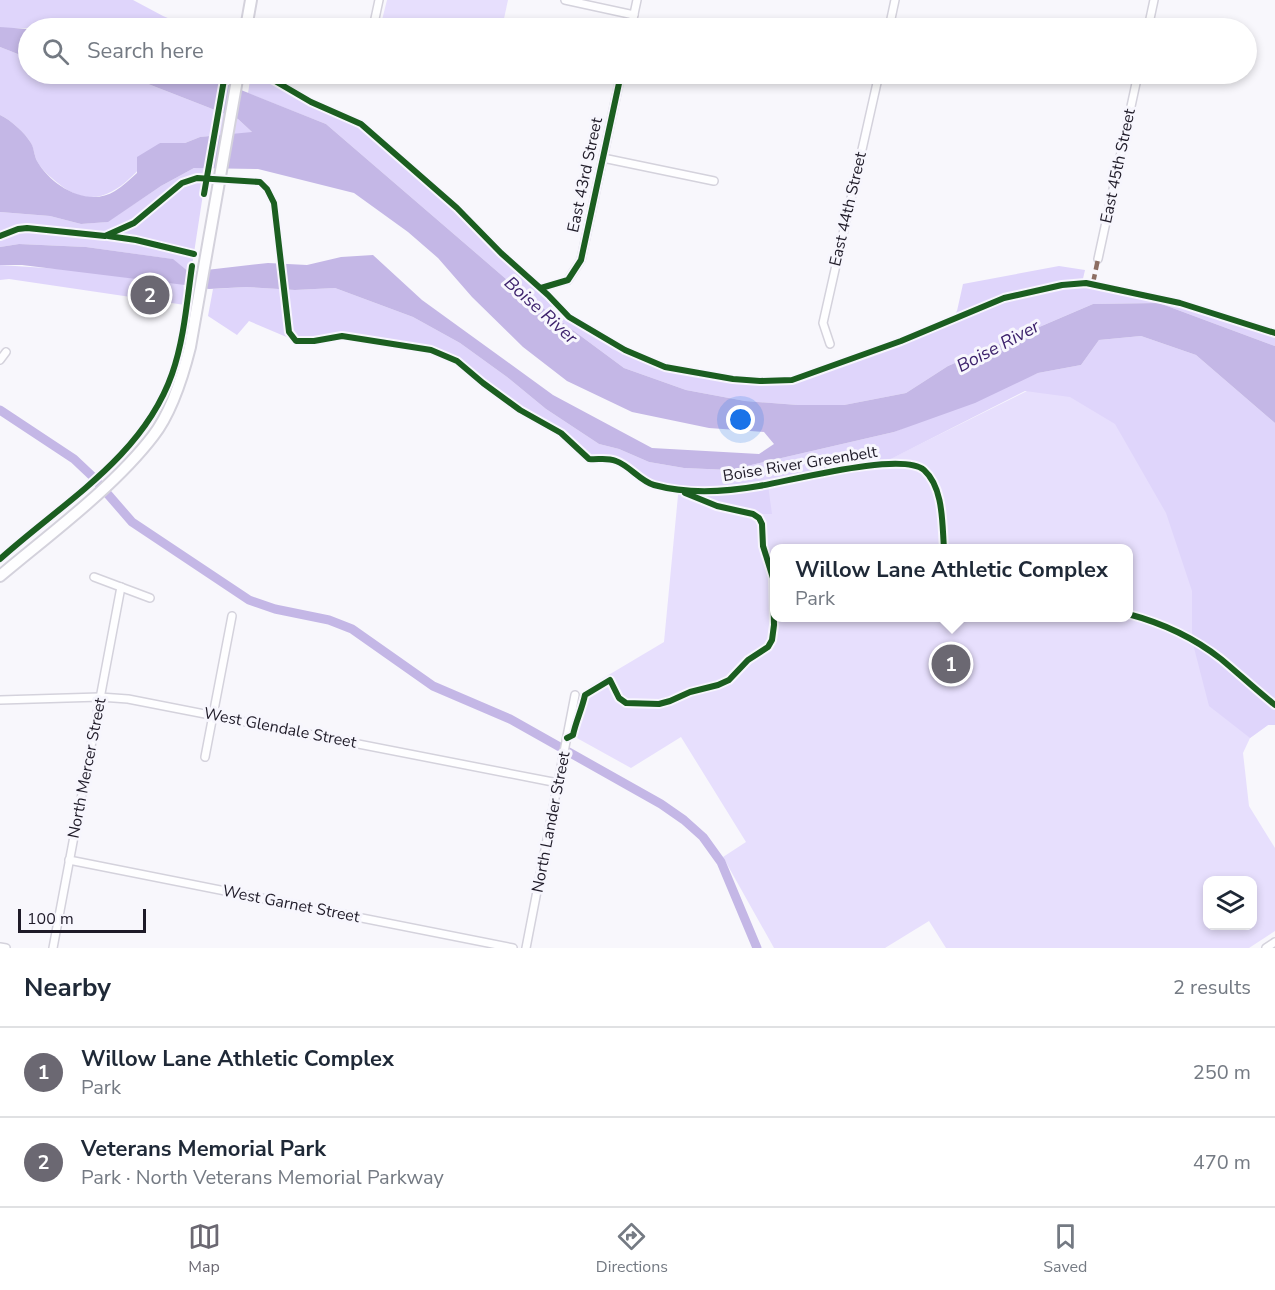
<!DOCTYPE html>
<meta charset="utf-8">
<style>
body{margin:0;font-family:"Nunito Sans",sans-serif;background:#f2f2f3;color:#1f2937}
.controls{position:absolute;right:18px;bottom:18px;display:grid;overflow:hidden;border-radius:12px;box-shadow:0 3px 9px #0003}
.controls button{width:54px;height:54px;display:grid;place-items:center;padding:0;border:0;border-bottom:2px solid #e0e1e3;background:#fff;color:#1f2937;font:30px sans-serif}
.scale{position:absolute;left:18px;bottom:15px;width:128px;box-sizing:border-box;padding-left:6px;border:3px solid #1f1b28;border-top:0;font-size:16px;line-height:21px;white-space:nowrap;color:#1f1b28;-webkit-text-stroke:4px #f7f6fd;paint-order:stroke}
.you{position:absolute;left:741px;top:420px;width:21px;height:21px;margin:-15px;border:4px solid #fff;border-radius:50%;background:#1a73e8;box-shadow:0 0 0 9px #1a73e833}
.badge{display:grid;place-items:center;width:39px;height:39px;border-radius:50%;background:#6b6872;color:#fff;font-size:20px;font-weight:700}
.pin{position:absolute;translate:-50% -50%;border:3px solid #fff;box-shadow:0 2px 6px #0006}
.popup{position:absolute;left:770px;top:544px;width:363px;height:78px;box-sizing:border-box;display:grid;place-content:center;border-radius:12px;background:#fff;filter:drop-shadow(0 2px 4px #0005);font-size:20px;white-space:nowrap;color:#747a83}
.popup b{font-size:22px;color:#1f2937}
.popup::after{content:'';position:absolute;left:50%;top:100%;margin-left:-12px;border:12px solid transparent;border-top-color:#fff}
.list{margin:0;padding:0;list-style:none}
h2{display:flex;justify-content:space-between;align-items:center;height:78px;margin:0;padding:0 24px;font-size:26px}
h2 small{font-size:20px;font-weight:400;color:#747a83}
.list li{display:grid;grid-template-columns:39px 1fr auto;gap:18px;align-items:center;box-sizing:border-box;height:90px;padding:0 24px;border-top:2px solid #e0e1e3}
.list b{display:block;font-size:22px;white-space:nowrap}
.list p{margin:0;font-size:20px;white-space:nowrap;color:#747a83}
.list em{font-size:20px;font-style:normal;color:#747a83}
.icon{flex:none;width:33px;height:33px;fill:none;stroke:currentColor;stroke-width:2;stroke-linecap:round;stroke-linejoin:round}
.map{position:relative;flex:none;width:1275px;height:948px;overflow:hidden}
.search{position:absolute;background:#fff;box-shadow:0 3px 9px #0003;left:18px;right:18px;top:18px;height:66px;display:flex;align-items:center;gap:15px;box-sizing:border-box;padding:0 21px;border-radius:33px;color:#747a83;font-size:22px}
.sheet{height:258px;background:#fff}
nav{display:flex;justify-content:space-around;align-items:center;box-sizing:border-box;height:84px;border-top:2px solid #e0e1e3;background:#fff;font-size:16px;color:#747a83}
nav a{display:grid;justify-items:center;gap:3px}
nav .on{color:#6b6872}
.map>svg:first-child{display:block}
</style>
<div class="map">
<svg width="1275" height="948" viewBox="0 0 1275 948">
<rect width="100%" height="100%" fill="#f8f7fc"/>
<g fill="#e7dffd" fill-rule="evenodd">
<polygon points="387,0 508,0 502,28 380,28"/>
<path d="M 1149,350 L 1275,725 L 1268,725 L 1250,738 L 1243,753 L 1249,806 L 1275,848 L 1275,931 L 1249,948 L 946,948 L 929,921 L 885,948 L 774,948 L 723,857 L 746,842 L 681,737 L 631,768 L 575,737 L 590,686 L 664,642 L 679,485 L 882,463 L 1049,380 ZM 774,548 L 1128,548 L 1128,618 L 774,618 ZM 1208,880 L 1252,880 L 1252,926 L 1208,926 Z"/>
</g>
<g fill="#dfd5fb">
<polygon points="0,0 133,0 163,16 192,28 3,28 0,27"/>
<path d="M 0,47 L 28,58 L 28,74 L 68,74 L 81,79 L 138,80 L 238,119 L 253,133 L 200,137 L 185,143 L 160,143 C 137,173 105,217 63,187 C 54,180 42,171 37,161 C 34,155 34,149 31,143 C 25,133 11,120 0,115 Z"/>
<polygon points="251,74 263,74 311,102 361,124 457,208 501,253 548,295 562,310 576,322 625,350 665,367 683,372 760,381 781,381 805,377 949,322 957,311 963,284 1059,266 1085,270 1082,283 1093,283 1180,303 1267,329 1275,333 1275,346 1159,303 1093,304 948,366 906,393 844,405 798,405 745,401 686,390 624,368 520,291 326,124 248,93"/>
<polygon points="194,168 207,168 192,266 187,264 189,272 172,259 86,247 19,244 0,247 0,212 50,216 81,224 107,222 161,186"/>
<polygon points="0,265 183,277 185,305 9,279 0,280"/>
<polygon points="246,287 295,290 335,288 413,317 460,343 507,377 546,409 599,444 619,449 649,462 684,468 730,470 894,432 1038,373 1081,365 1099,340 1141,336 1196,355 1275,423 1275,725 1268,725 1250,738 1209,706 1192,640 1192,591 1166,513 1115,424 1070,397 1025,391 879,465 831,472 768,485 772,514 753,514 717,506 677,488 652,484 618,461 602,458 589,459 561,433 520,410 483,383 457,361 431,350 342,336 314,341 296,341 249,321 237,335 208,316 213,289"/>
</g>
<g fill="#c4b7e6">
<polygon points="0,27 28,29 28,58 0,47"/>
<path d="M 68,74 L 201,74 L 326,124 L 520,291 L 624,368 L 686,390 L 745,401 L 798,405 L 844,405 L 906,393 L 948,366 L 1093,304 L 1159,303 L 1275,346 L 1275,423 L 1196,355 L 1141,336 L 1099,340 L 1081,365 L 1038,373 L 975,403 L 894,432 L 730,470 L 684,468 L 649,462 L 619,449 L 599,444 L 546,409 L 507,377 L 460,343 L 413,317 L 335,288 L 295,290 L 246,287 L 209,289 L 185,285 L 22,265 L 0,265 L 0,247 L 19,244 L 86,247 L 173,259 L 189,272 L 268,263 L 307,265 L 341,257 L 373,255 L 422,300 L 553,395 L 652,448 L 759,454 L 774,444 L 764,432 L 709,428 L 632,412 L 567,381 L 523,347 L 472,297 L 438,258 L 408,232 L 354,193 L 258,169 L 194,168 L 161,186 L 108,222 L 81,224 L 50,216 L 0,212 L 0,115 C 11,120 25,133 31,143 C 34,148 34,155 37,161 C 51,186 88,208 115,191 C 123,186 130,179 137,173 L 137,157 L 160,143 L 185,143 L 200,137 L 252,132 L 238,119 L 138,80 L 81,79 Z"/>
</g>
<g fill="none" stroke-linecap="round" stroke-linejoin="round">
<polyline stroke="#c4b7e6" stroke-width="9" points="0,410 74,459 92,476 132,522 249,600 275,609 329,620 352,629 433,686 510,719 661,804 684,820 703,837 721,862 757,948"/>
<defs>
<g id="minor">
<polyline points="565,0 634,15"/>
<polyline points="373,28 379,0"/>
<polyline points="631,28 637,0"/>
<polyline points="889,28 895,0"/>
<polyline points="1148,28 1154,0"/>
<polyline points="603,158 714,181"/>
<polyline points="1098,259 1138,74"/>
<polyline points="568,280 581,260 621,74"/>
<polyline points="830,344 823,323 879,74"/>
<polyline points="0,360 6,352"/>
<polyline points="94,577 150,598"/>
<polyline points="0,700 100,697 128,699 558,783"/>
<polyline points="205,757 232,616"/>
<polyline points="69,860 513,948"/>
<polyline points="0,947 6,948"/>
<polyline points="53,948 121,587"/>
<polyline points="526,948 575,695"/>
<polyline points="1266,948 1275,942"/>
</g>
<g id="primary">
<polyline points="246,28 251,0"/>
<path d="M 0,576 C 50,534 114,487 153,436 C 171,413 183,375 190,347 L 238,74"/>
</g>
</defs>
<use href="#minor" stroke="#d4d2dc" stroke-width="10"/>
<use href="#primary" stroke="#d4d2dc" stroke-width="14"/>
<use href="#minor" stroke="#fefeff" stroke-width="7"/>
<use href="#primary" stroke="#fefeff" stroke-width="10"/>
<polyline stroke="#8d6e63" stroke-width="4.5" stroke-dasharray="9 4.5" stroke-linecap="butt" points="1093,283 1098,259"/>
<defs>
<g id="cycleway">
<polyline points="263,74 311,102 361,124 457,208 501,253 548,295 569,317 625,350 665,367 733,379 760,381 792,380 901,341 1004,298 1062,285 1086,283 1180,303 1275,333"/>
<polyline points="204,194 225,74"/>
<path d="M 0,236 L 18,229 L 27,228 L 105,236 L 134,223 L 182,183 L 197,178 L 260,182 L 267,189 L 274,203 L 289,332 L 296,341 L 314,341 L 342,336 L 431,350 L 457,361 L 483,383 L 520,410 L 561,433 L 589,459 C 598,460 606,457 616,461 C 630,466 640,481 654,485 C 687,494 725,492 759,486 C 790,481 902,451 924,470 C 944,488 942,525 944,548"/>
<polyline points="108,236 136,240 194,254"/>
<polyline points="541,288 568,280 581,260 621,74"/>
<path d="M 0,559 C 62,503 143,457 172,374 C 184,340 187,301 192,266"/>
<path d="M 1128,614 C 1162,623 1193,637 1221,659 C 1239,674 1256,690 1275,705"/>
<path d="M 567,738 L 573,735 C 576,721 582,709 585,695 L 610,680 L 619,698 L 626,703 L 659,704 L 670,701 L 690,692 L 718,685 L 729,680 L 748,660 L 768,647 L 772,640 L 774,625 L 773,578 L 763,546 L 762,524 L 759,518 L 753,514 L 717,506 L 685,493"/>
</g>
</defs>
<use href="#cycleway" stroke="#f7f6fd" stroke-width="10"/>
<use href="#cycleway" stroke="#1b5e20" stroke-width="6"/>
</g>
<g text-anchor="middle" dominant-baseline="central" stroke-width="6" stroke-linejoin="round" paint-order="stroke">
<g font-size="16" fill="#1f1b28" stroke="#f7f6fd">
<text transform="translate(1118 166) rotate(-78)">East 45th Street</text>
<text transform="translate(585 175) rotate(-78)">East 43rd Street</text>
<text transform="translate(848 209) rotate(-77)">East 44th Street</text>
<text transform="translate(800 464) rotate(-9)">Boise River Greenbelt</text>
<text transform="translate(280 728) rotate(11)">West Glendale Street</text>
<text transform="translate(87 768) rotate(-79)">North Mercer Street</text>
<text transform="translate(551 822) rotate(-79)">North Lander Street</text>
<text transform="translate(291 904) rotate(11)">West Garnet Street</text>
</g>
<g font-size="18" font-style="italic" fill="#3d226c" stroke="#f7f6fd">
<text transform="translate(541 310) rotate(42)">Boise River</text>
<text transform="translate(998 346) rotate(-28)">Boise River</text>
</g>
</g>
</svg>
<div class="controls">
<button><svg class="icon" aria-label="layers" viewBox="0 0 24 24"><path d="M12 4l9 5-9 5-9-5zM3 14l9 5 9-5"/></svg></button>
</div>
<div class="scale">100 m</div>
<div class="you"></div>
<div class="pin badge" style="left:951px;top:664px">1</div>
<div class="popup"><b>Willow Lane Athletic Complex</b>Park</div>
<div class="pin badge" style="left:150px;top:295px">2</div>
<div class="search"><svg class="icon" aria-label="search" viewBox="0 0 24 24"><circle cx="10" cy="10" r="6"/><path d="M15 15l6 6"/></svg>Search here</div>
</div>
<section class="sheet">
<h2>Nearby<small>2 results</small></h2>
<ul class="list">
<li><span class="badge">1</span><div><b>Willow Lane Athletic Complex</b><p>Park</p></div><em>250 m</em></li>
<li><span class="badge">2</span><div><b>Veterans Memorial Park</b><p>Park · North Veterans Memorial Parkway</p></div><em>470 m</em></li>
</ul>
</section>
<nav>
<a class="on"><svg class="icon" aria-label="map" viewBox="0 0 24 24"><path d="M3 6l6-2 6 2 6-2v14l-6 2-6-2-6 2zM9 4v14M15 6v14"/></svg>Map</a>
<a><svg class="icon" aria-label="directions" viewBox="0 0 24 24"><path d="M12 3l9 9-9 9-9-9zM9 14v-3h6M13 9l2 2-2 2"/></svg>Directions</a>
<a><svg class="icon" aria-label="saved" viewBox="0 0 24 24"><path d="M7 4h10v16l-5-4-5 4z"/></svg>Saved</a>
</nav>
